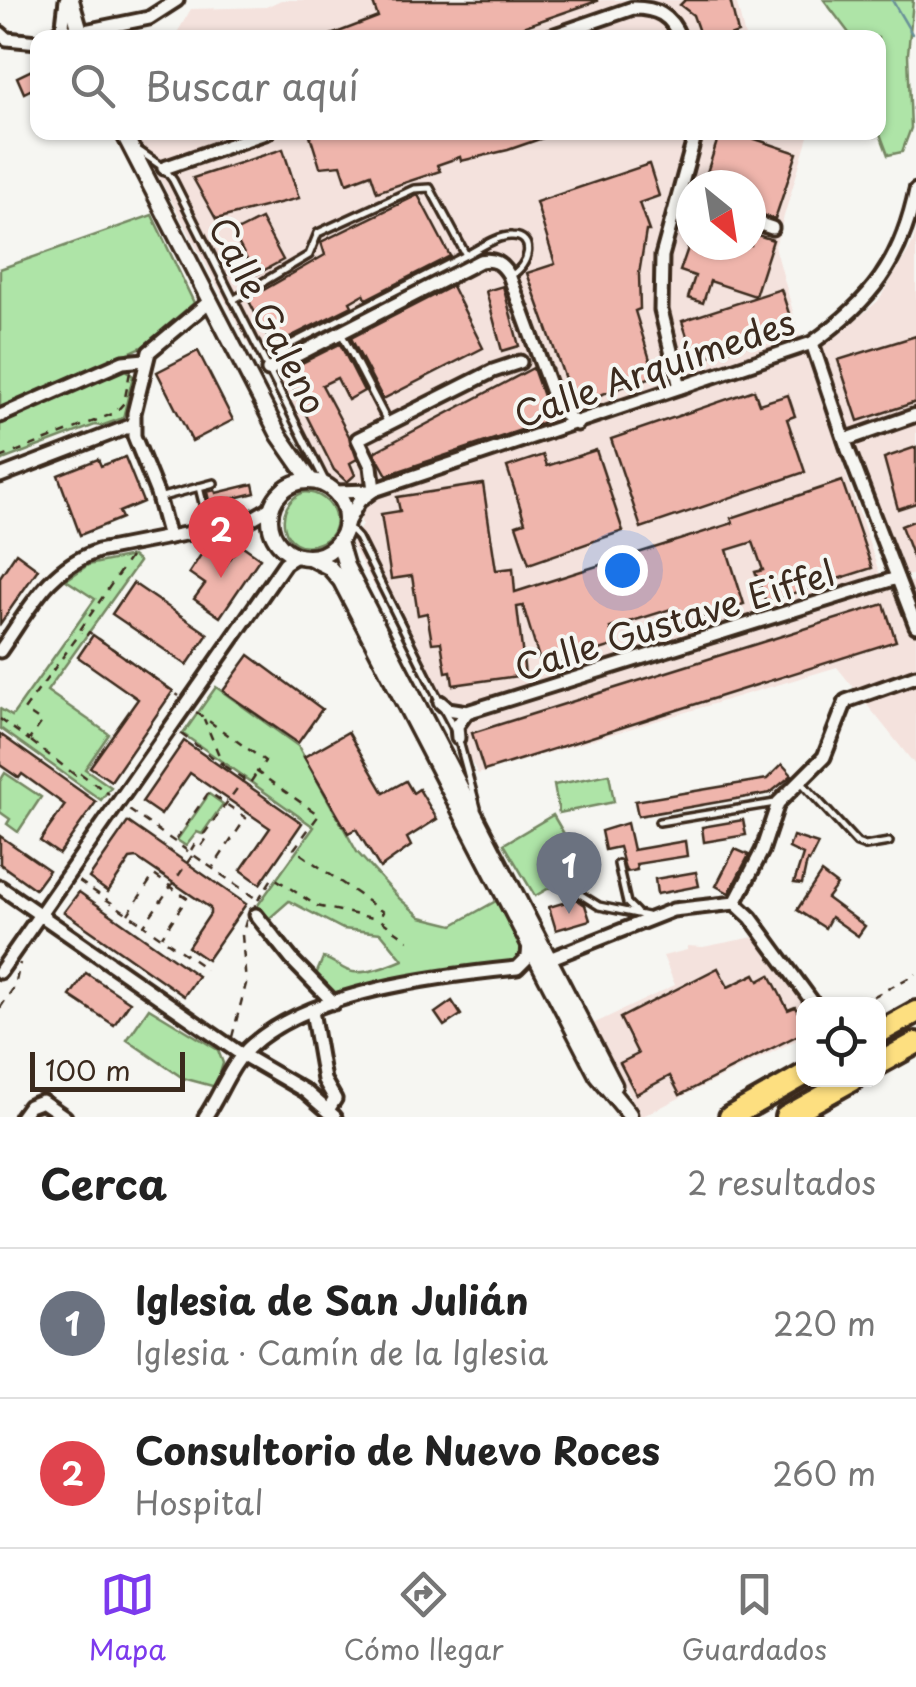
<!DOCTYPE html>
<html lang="es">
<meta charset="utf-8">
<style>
body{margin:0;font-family:"Playpen Sans",sans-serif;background:#f6f6f6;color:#222}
.controls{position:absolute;right:30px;bottom:30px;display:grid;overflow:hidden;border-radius:20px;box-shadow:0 2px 8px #0004}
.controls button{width:90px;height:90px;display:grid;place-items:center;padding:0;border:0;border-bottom:2px solid #e0e0e0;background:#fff;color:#222;font:50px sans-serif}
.compass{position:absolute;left:676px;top:170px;width:90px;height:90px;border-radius:50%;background:#fff;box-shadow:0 2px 8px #0004;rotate:150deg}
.scale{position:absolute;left:30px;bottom:25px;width:155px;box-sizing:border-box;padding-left:10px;border:5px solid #3b2a1e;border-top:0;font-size:28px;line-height:35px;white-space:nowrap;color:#3b2a1e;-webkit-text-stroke:8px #f6f6f2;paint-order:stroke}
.you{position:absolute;left:622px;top:570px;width:35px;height:35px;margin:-25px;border:8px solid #fff;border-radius:50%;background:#1a73e8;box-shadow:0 0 0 15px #1a73e833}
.badge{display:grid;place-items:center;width:65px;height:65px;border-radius:50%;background:#7c3aed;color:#fff;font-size:32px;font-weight:700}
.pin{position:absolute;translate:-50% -82px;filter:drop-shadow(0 2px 5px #0008)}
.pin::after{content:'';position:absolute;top:52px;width:35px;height:30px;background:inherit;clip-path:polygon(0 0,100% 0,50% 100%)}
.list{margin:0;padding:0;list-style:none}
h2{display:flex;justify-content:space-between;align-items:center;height:130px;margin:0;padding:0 40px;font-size:42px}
h2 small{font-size:32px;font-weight:400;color:#767676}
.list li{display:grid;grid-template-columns:65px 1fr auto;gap:30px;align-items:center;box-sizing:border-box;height:150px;padding:0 40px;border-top:2px solid #e0e0e0}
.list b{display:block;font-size:38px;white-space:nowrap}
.list p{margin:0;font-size:32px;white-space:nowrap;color:#767676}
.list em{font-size:32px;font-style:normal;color:#767676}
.icon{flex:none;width:55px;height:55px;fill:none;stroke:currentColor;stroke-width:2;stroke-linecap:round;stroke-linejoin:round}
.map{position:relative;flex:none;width:916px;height:1117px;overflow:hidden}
.search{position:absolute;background:#fff;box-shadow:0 2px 8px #0004;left:30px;right:30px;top:30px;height:110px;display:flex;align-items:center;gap:25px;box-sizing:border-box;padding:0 35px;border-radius:20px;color:#767676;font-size:38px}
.sheet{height:430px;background:#fff}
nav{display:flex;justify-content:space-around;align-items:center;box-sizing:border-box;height:140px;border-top:2px solid #e0e0e0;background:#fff;font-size:28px;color:#767676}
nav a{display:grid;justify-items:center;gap:5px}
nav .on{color:#7c3aed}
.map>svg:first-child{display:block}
</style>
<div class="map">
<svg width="916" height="1117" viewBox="0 0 916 1117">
<rect width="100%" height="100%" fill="#f6f6f2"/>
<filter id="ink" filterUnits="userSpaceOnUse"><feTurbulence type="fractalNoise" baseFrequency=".01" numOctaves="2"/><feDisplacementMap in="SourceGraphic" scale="20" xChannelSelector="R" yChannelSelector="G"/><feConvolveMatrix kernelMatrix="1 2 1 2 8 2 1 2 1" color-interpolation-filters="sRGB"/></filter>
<g filter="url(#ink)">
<g fill="#f4e2dd" fill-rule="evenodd">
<polygon points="281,0 736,0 745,37 174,38 191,9 266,7"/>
<path d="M 135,133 L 809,133 L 775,246 L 799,334 L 884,587 L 916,581 L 916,766 L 837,667 L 478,774 L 351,544 L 362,525 L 354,498 L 347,487 L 316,470 ZM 691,185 L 751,185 L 751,245 L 691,245 Z"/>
<polygon points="916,231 916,574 897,578 820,346 846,328 878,301 913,243"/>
<polygon points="759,936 773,960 808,1004 804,1004 803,1037 641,1117 593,1024 675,985 663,956 687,950 687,946 703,947"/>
</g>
<g fill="#aee4a7" stroke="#748762" stroke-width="2.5">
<polygon points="824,0 913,0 908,54 911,128 902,152 888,155 879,131 878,38 852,37"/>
<polygon points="152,215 194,303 142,347 0,411 0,269"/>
<polygon points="123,368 133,376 123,418 101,426 95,425 0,461 0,422"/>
<path d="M 304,492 C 335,492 350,533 317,544 C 282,556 270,505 304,492 Z"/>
<polygon points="132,556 139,562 47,691 109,734 85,769 111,787 101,800 0,728 0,709 12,716 95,599 66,580 88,565"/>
<path d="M 216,687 L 298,746 L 357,852 L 400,899 L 421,917 L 453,925 L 505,896 L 529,943 L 522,964 L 334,1003 L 313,982 L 323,958 C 334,960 343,971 353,972 C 369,974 389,966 403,960 L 381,933 L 343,929 L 289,901 L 263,924 L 256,915 L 258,905 L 314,827 L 183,734 Z"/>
<polygon points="5,773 41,797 18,832 7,824 10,819 0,812 0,781"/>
<polygon points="609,774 614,802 559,813 554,785"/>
<polygon points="209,794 223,804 202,834 197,832 186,846 177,840"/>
<polygon points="553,815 584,868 535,896 504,844"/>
<polygon points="149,1008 218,1050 223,1063 216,1087 183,1078 127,1040"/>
</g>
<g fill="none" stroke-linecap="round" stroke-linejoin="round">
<polyline stroke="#6a9198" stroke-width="2.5" points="892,0 912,34"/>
</g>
<g fill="#efb5ac" stroke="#3b2a1e" stroke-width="2.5">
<polygon points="372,0 597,0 597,1 491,38 323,38 378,17"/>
<polygon points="685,0 730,0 738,33 724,38 701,38 693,15 680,5"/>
<polygon points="38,67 38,86 24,93 17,77"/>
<polygon points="309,132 554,132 554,134 508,150 461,161 460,157 437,165 440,171 377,192 371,174 347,183 341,165 320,167"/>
<polygon points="720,132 734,132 797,153 775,219 751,212 751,185 703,185"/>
<polygon points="283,149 299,198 216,219 193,178"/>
<polygon points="649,164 659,196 639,203 649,231 646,231 639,274 640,309 635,311 655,376 574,404 527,273 555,264 536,202"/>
<polygon points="418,195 450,256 366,299 364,294 350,302 352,306 284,340 274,350 248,299 325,255 321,242"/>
<polygon points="261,219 283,260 255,275 233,233"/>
<polygon points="751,233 773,240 755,296 710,281 703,303 688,298 695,276 680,271 689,245 751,245"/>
<polygon points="452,286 483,348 383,399 351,338"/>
<polygon points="503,286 519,346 502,351 486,291"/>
<polygon points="781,289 794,329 700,359 693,355 682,321"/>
<polygon points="916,336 916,402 858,421 838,360"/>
<polygon points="340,344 364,391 348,400 337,378 322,385 349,436 357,459 350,463 355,475 347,482 334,470 291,385 301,380 294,367"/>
<polygon points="198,351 233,420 192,441 157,372"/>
<polygon points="533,368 549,413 542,423 387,475 374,452"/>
<polygon points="754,390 759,404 788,395 795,416 787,419 805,472 641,528 611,439"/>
<polygon points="916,447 916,503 898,509 884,458"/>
<polygon points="596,450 623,531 529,564 516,525 525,522 507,467 543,455 547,466"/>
<polygon points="125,457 143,502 119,512 122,518 80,535 58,475 98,459 101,466"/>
<polygon points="842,481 872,568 766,602 755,572 763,570 753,542 727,550 744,604 679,624 674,608 610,628 616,645 542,668 523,606 517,607 525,675 453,685 451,671 446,672 441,642 432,643 427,613 418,615 412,576 391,579 381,514 400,511 397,497 483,484 496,570 513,568 515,592 733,523 731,518"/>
<polygon points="253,484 255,493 219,502 220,507 211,509 207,492 215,490 216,493"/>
<polygon points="916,520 916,563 915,563 901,526"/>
<polygon points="240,544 260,558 220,617 194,599 205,584 189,573 204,550 226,565"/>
<polygon points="16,553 38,569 0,624 0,577"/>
<polygon points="133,583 208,634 187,665 112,614"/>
<polygon points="884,604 896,641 484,771 472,733"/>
<polygon points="93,635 173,691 111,781 90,767 138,699 78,657"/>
<polygon points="249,655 322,709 298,743 223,691"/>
<polygon points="348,732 384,793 406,781 413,793 419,789 437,819 407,838 411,846 380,868 356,829 348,833 304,757"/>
<polygon points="0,734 96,802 59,854 40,841 65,805 22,774 19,778 0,765"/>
<polygon points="184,741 302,823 260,884 241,870 270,828 190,773 161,815 142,802"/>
<polygon points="782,764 792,775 770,793 638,816 635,801 767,779"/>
<polygon points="743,820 746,835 704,842 702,827"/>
<polygon points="128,822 246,904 207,960 188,947 210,914 210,908 137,858 130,859 108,892 89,878"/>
<polygon points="627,823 633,850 685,841 687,856 636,864 637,870 626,872 619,847 605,850 601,831"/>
<polygon points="0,836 49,870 35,889 0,864"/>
<polygon points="793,836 818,844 809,862 807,861 802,884 794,883 803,855 789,848"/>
<polygon points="735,849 749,855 729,893 716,886"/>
<polygon points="696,872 699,886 657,894 655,879"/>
<polygon points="821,873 837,885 827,898 865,926 858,936 831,917 825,928 797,910"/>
<polygon points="79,892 198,976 184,996 64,912"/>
<polygon points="576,899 585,905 590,920 556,930 549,907"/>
<polygon points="718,968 728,987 755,974 759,981 770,975 788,1010 795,1007 804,1024 804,1032 680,1095 670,1076 636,1094 620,1063 638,1054 620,1018"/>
<polygon points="86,973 130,1002 114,1025 70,996"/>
<polygon points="452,1001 461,1015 444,1026 435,1013"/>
</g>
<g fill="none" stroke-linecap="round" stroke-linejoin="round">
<defs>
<g id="service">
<polyline points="138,150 164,168 173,180 327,485"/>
<path d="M 466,255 C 479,249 497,235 512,236 C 536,236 530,266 510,276"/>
<polyline points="233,300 309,255 318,233 414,189 430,188 466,255 287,346 274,364"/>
<polyline points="341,333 387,421"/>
<polyline points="199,487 209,528"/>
<polyline points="162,497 214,483"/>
<polyline points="346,525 358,538 439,700"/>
<polyline points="444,710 455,731"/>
<polyline points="459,741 477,808"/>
<polyline points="802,783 857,843 865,846 889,842"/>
<polyline points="659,822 775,803"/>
<polyline points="618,864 627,903 636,912"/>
<polyline points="562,883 599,906 647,916"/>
</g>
<g id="minor">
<polyline points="0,33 7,39 38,42"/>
<polyline points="57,34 63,25 66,0"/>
<polyline points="51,38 64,31 80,32 149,18 177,0"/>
<path d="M 546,38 L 633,8 C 657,8 671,15 680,38"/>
<polyline points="164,168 268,132"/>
<polyline points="751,221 772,228"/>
<polyline points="812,343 848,450 916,626"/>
<path d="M 268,370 L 480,261 C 494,258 502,263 509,275 L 558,409 L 577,424"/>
<polyline points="680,387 661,310 662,256 696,132"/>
<polyline points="0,416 123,362 145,360"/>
<polyline points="845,440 916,415"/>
<polyline points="0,476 133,425"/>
<polyline points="374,490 371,466 358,439 493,371 520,362"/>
<polyline points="336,492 370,491"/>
<path d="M 347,523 L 359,501 L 374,490 L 812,343 C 871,301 901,262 916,190"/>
<polyline points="169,537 157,493 134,436 134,413 149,352 210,301"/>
<path d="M 0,651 C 29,610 48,568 98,551 L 246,522 L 272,507"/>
<polyline points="440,702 448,709 467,712 897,578"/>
<polyline points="458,738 457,726 467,712"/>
<polyline points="0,887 238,1052 305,1091 335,1117"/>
<polyline points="735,903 751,918 814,1004"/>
<polyline points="256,915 293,961 334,1003"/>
<polyline points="549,959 673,910 735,903 762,851 778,803 824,757 846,701 916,676"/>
<polyline points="0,972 285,563 296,556"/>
<polyline points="312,1011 324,1080 335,1099 328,1110"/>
<polyline points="21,1117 29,1106 42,1101 65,1117"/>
<path d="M 205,1117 C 221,1094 230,1064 252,1045 C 312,991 438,976 517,968 L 528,957 L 529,943"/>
</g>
<g id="tertiary">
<polyline points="71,0 82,38"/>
<polyline points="123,132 279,435 311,481"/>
<circle cx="308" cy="519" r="38"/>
<polyline points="339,542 346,566 614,1085"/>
<polyline points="309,557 329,567 341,581 597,1075 629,1114"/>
</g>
<g id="motorway">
<polyline points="878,1033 916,1012"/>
<polyline points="878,1064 916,1043"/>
<polyline points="730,1117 804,1075"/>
<polyline points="786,1117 852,1080"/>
</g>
</defs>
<use href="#service" stroke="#3b2a1e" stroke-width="12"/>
<use href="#minor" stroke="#3b2a1e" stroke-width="19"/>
<use href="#tertiary" stroke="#3b2a1e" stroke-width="21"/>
<use href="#motorway" stroke="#3b2a1e" stroke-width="28"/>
<g stroke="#3b2a1e" stroke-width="2.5" stroke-dasharray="8 8" stroke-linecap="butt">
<polyline points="0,458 115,413 124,403 130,372"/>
<polyline points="130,557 80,630 87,635 89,632 179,696"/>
<polyline points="196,712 265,761 257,772 319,815 294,849 383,912 379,919 408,940"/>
<polyline points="0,719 29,740 42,722 24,710 81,632"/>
<polyline points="181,734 223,765 204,719"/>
<polyline points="31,741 75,775 77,771 109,794"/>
<polyline points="224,766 250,783 256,774"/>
<polyline points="129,810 255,898 255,907"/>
<polyline points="176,839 209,792 246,818 213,867"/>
<polyline points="191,850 194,845 199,849 208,837 204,834 244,779"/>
<polyline points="192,856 144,925 206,969"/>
<polyline points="79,881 143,924"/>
<polyline points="258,900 273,877 317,906 377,919"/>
<polyline points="128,914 154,875 187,898 162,936"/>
<polyline points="859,1004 916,974"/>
<polyline points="0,1008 15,986 20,963"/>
<polyline points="232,1037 246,984 242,935 247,918"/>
</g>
<use href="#service" stroke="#f6f6f2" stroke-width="5"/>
<use href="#minor" stroke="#f6f6f2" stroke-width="11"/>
<use href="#tertiary" stroke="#f6f6f2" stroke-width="14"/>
<use href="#motorway" stroke="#fddf80" stroke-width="20"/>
</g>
</g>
<g text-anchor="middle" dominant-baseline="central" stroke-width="8" stroke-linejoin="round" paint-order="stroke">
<g font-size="35" fill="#3b2a1e" stroke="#f6f6f2">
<text transform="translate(269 315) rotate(63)">Calle Galeno</text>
<text transform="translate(654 367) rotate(-19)">Calle Arquímedes</text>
<text transform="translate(674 619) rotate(-17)">Calle Gustave Eiffel</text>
</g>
</g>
</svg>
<div class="controls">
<button><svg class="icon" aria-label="locate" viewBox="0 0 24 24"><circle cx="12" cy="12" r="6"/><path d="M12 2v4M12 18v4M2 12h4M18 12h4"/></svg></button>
</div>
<svg class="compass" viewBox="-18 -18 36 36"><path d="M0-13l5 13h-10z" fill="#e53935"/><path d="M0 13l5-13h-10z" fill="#767676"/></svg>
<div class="scale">100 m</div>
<div class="you"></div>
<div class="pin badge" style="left:569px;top:914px;background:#6b7280">1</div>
<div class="pin badge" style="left:221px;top:578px;background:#e0444e">2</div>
<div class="search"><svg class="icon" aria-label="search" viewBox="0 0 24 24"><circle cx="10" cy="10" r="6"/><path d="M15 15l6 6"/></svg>Buscar aquí</div>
</div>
<section class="sheet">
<h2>Cerca<small>2 resultados</small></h2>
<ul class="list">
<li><span class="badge" style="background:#6b7280">1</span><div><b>Iglesia de San Julián</b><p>Iglesia · Camín de la Iglesia</p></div><em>220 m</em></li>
<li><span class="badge" style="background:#e0444e">2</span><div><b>Consultorio de Nuevo Roces</b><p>Hospital</p></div><em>260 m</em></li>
</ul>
</section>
<nav>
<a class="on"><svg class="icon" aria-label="map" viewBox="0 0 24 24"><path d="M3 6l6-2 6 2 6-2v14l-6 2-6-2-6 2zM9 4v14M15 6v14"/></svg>Mapa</a>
<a><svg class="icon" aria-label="directions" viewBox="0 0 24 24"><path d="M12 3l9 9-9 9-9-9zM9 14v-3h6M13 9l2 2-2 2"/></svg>Cómo llegar</a>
<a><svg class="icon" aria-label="saved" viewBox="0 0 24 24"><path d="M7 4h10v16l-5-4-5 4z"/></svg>Guardados</a>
</nav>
